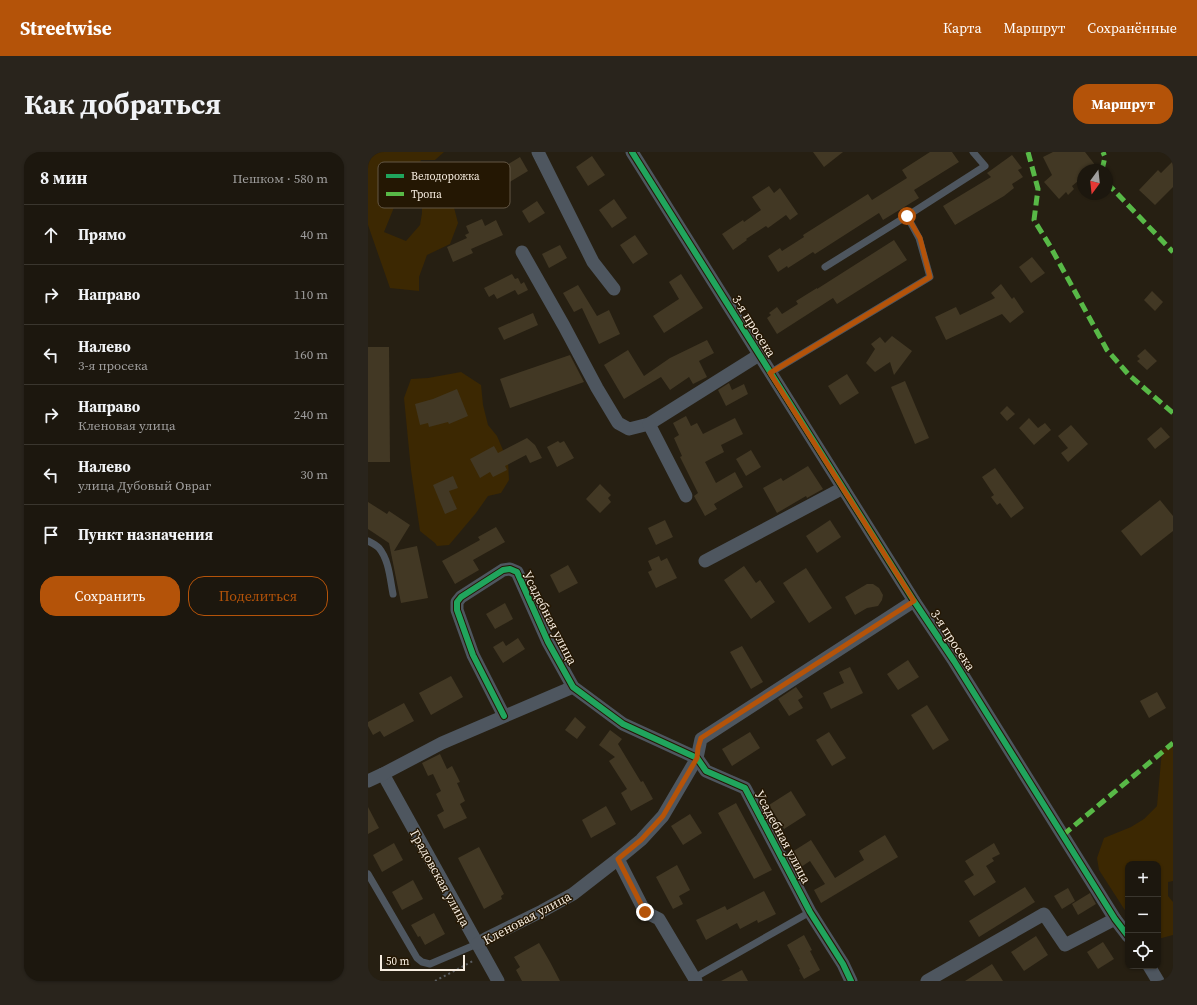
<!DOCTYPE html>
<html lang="ru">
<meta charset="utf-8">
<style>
body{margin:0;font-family:"Source Serif 4",serif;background:#29241c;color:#f1f3f6}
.controls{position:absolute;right:12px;bottom:12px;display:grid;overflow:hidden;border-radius:8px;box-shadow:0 1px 3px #0004}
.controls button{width:36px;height:36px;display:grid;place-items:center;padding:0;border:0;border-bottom:1px solid #3a362e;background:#1c170e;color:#f1f3f6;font:20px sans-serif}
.compass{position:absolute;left:709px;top:12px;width:36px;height:36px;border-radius:50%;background:#1c170e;box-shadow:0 1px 3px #0004;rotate:195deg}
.scale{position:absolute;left:12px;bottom:10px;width:85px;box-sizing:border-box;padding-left:4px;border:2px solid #f7ede0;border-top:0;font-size:11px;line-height:14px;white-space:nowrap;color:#f7ede0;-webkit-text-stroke:3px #241703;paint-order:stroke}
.stop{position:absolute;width:12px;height:12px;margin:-9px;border:3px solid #b45309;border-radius:50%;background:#fff}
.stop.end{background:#b45309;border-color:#fff;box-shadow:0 1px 4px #0008}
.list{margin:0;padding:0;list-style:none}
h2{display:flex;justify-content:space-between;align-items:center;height:52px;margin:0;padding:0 16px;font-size:17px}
h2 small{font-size:13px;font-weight:400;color:#a09f9e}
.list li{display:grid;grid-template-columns:26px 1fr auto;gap:12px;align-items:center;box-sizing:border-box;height:60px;padding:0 16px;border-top:1px solid #3a362e}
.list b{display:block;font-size:15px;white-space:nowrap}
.list p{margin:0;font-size:13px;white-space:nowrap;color:#a09f9e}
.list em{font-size:13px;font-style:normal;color:#a09f9e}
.actions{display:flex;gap:8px;padding:12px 16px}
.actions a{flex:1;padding:9px 0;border:1px solid #b45309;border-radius:16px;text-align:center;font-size:14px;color:#b45309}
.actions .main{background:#b45309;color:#fff}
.icon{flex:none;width:22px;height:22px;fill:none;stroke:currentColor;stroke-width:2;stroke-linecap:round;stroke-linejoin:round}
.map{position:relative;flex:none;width:805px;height:829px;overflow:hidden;border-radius:16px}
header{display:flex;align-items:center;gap:24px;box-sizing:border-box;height:56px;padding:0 20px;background:#b45309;color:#fff}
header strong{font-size:19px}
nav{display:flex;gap:22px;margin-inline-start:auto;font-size:14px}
.intro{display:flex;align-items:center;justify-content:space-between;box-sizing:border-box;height:96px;padding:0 24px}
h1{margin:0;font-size:28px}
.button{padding:10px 18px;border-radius:16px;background:#b45309;color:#fff;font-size:14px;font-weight:700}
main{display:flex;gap:24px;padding:0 24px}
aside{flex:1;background:#1c170e;border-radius:16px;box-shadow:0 1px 3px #0004}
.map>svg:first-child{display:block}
</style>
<header>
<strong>Streetwise</strong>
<nav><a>Карта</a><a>Маршрут</a><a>Сохранённые</a></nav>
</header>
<div class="intro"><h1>Как добраться</h1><a class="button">Маршрут</a></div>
<main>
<aside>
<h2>8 мин<small>Пешком · 580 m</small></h2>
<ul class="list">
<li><svg class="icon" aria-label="ahead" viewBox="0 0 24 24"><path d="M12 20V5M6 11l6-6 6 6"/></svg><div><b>Прямо</b></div><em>40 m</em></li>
<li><svg class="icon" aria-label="right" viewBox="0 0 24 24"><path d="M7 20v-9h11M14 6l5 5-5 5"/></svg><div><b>Направо</b></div><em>110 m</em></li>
<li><svg class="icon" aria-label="left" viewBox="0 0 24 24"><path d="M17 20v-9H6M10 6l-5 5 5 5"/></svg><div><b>Налево</b><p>3-я просека</p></div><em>160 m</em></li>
<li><svg class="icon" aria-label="right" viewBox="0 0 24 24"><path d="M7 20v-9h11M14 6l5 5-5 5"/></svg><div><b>Направо</b><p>Кленовая улица</p></div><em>240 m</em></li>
<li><svg class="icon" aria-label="left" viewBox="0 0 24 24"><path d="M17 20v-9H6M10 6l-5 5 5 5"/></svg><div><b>Налево</b><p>улица Дубовый Овраг</p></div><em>30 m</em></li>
<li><svg class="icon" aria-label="arrive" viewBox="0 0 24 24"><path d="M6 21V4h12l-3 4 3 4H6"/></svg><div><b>Пункт назначения</b></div></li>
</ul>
<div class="actions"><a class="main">Сохранить</a><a>Поделиться</a></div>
</aside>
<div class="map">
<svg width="805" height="829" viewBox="0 0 805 829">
<rect width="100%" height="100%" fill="#261f12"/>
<g fill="#3c2802">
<polygon points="0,0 76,0 67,8 53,8 43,31 27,53 16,80 38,89 52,73 54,61 54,40 68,29 83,44 90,71 82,92 59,103 51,125 51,139 22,136 0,73"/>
<polygon points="93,220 113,233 115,253 120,273 129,284 140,310 141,328 133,341 120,344 108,361 81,393 69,394 67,391 52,379 43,318 36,246 43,227 60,226"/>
<polygon points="805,592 805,729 800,730 800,744 805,750 805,783 790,787 790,712 760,712 760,763 731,718 729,706 736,686 763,675 776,667 789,654 794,598"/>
</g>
<g fill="#423824">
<polygon points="445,0 475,0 456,15"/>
<polygon points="562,0 584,0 591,10 546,38 551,46 515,68 511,61 447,102 445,100 420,116 419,114 410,120 400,104 412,96 414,99 436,85 435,83 500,42 504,48 539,26 534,18"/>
<polygon points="685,0 717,0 728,14 723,18 715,18 715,25 704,34 706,37 700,43 698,40 691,47 676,30 684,23 675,5"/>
<polygon points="644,3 654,16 650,18 655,25 644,32 646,36 636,44 587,73 575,54 623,25 619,21"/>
<polygon points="224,4 237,23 220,34 208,15"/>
<polygon points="152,5 160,19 140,31 132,17"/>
<polygon points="805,9 805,35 787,53 771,38 790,18 793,21"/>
<polygon points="401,34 406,41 412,36 430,62 422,68 418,63 400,76 398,74 378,87 379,88 365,98 354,82 375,68 376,70 393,58 384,45"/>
<polygon points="246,47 259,66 244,76 231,58"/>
<polygon points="169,49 177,61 161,71 154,59"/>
<polygon points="114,67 117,74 128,68 135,83 103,97 105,101 85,110 79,95 99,86 97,83 101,81 98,74"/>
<polygon points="267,83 280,102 265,112 252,93"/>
<polygon points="526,88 539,108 469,152 465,146 409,182 399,166 403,163 401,161 409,155 414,162 430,152 428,149 449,136 449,137"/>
<polygon points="192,93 199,106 181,116 174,102"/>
<polygon points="664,105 677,121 663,131 651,115"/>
<polygon points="144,122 147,127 150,126 153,132 156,130 160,138 150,143 147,138 129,147 126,142 121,145 116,136"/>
<polygon points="313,122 335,156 296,181 285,164 311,147 301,130"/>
<polygon points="633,132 644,147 646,145 656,160 642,171 634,162 578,188 567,165 588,155 592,163 627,146 623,141"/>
<polygon points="210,133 229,164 241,158 252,182 231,192 214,156 206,160 195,141"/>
<polygon points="784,139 795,150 787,159 776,148"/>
<polygon points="165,161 170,173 136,188 130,176"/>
<polygon points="524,184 544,199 526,223 522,210 507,220 498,211 507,197 503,192 512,185 517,191"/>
<polygon points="339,188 346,201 331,209 339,225 325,232 321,225 302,238 293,225 256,247 236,213 260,198 276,224 302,206"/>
<polygon points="0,195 21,195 22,310 0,310"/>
<polygon points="777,197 789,209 779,218 769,209 772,207 769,204"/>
<polygon points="202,203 216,230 142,256 132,227"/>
<polygon points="479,222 491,241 472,253 460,234"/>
<polygon points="537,229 561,286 547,292 523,235"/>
<polygon points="361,231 364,238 376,232 380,242 358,254 350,238"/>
<polygon points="89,237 100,264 81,272 80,270 61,275 60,271 52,273 47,252 65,247"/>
<polygon points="639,254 647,262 639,269 632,261"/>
<polygon points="318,264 323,274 329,271 335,282 367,266 375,282 353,293 356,300 337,310 348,331 367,320 375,335 346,352 349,357 337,364 326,344 330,341 312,305 314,304 306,286 311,283 305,271"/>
<polygon points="661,266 670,276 677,271 683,278 666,293 651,276"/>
<polygon points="703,273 720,292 700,310 693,301 700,296 690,284"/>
<polygon points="793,275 802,285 787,297 779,287"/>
<polygon points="159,286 167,293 174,306 162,311 158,303 137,314 139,318 125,325 122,320 112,326 102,307 126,294 130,301"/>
<polygon points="190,289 192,291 196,289 206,306 189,315 179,295"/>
<polygon points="383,298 393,315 378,324 368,307"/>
<polygon points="440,314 455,337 439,346 438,344 409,361 395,336 413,326 415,329"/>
<polygon points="627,316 656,356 643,366 632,351 629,353 623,345 626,343 614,325"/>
<polygon points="85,324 90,336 81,339 89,357 77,362 65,333"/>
<polygon points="232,332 243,343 240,346 243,350 232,361 218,347"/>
<polygon points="792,348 805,364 805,379 773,404 753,379"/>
<polygon points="0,350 19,362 21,359 42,373 26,399 49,394 60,446 33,451 21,391 0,377"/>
<polygon points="297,368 305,385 288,393 280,376"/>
<polygon points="462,368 473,385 449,401 438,384"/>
<polygon points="128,375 137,390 105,408 111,418 87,432 74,409 112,388 110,385"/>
<polygon points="291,404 293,409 299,406 309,426 288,436 280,420 284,418 280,409"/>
<polygon points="200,413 210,431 191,441 182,423"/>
<polygon points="376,414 388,431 392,428 407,450 383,467 356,428"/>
<polygon points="438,416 464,456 441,471 415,431"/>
<polygon points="499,432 505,432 511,436 515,443 514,448 510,454 499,456 487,463 477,445"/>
<polygon points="137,451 145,467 127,477 118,462"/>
<polygon points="150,486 157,497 135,511 125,495 135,489 138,494"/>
<polygon points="374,494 395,530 383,537 362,500"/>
<polygon points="540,508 551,525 530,538 519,522"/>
<polygon points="482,515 495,541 463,557 455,541 476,531 471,520"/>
<polygon points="83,524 95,545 63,563 51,541"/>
<polygon points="428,535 435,545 430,548 435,556 421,564 410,547"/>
<polygon points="789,540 798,556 781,566 772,549"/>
<polygon points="36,551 46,569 16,585 12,579 5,583 0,574 0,570"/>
<polygon points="559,553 581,588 565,598 543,563"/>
<polygon points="207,565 218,575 209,587 197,578"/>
<polygon points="242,578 254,587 250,592 273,630 275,629 285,647 263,659 253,641 259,637 241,609 247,605 231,593"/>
<polygon points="382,580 392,596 364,614 354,597"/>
<polygon points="461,580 478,606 464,614 448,588"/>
<polygon points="72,602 79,617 84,614 92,630 89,631 97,649 92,652 99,666 76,677 69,663 76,659 68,642 73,639 65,622 60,624 54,611"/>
<polygon points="423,639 438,663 416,677 401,653"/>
<polygon points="368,651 404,718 386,727 350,661"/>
<polygon points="238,654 248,672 223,686 214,668"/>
<polygon points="0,655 11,676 0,682"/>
<polygon points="322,662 334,681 315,693 303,674"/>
<polygon points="517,683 530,705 453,751 446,738 457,732 442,709 433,715 424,700 443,688 467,726 496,708 491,699"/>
<polygon points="26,691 35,708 14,720 5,703"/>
<polygon points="626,691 632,702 624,706 626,709 618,714 628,730 606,744 596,729 606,723 597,709"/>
<polygon points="111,695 136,742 133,744 134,747 116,757 90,706"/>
<polygon points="309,713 322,738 311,744 315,752 305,757 288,725"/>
<polygon points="45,728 55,747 34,758 24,740"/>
<polygon points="657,735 667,750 611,785 601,769"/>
<polygon points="700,736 707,749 694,757 686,744"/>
<polygon points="396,739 408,762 390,771 389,768 372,777 369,771 338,788 328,768 357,754 359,758"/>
<polygon points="722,741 728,752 710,763 704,752"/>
<polygon points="66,761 77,782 57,793 52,784 50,785 43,773"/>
<polygon points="436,783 444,798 442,799 452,818 436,827 431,818 432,817 419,793"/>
<polygon points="668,784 680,803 656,819 643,800"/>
<polygon points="735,790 746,807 730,817 719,800"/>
<polygon points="171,791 182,810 192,829 154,829 148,818 152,815 146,805"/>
<polygon points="624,812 635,829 597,829"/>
<polygon points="374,818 380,829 353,829"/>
</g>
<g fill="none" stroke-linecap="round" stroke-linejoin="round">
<polyline stroke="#5a5d60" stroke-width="2" stroke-dasharray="2 3" stroke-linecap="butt" points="67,829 105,809"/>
<g stroke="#4e565f" stroke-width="7">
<polyline points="539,64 617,14 605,0"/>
<polyline points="402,221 562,125 551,86 539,64 457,115"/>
<path d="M 0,389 C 4,391 8,393 11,396 C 21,408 22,427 25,442"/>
<polyline points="0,722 49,806 54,810 62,812 109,792"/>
<polyline points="326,826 442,760"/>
</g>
<g stroke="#4e565f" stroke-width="13">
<polyline points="170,0 225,110 246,137"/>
<polyline points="264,0 546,449 586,509 747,767 760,784"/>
<polyline points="154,100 196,174 229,236 250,271 261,277 281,272 391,203"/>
<polyline points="281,272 318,344"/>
<polyline points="337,409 475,336"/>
<polyline points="136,564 105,503 89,458 89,450 93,445 135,418 142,417 149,420 180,490 205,535 255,572 329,606 338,619 377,636 442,760 475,812 483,829"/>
<polyline points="15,622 130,829"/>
<polyline points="0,629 15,622 74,591 205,535"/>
<polyline points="250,707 277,760 291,767 328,829"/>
<polyline points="109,792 119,786 174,759 205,742 250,707 273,688 295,664 329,606 333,587 546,449"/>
<polyline points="781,814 790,829"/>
<polyline points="559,829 676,762 697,793 747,767"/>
</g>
<g stroke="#58b947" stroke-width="5" stroke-dasharray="10 5" stroke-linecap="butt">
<polyline points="660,0 670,37 666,68 682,94 739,198 761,223 805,261"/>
<polyline points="734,18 737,5 735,0"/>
<polyline points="739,31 805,100"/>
<polyline points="695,683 805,591"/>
</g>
<defs>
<g id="cycleway">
<polyline points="264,0 546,449 586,509 747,767 760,784"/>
<polyline points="136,564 105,503 89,458 89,450 93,445 135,418 142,417 149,420 180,490 205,535 255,572 329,606 338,619 377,636 442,760 475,812 483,829"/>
</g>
</defs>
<use href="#cycleway" stroke="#241703" stroke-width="8"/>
<use href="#cycleway" stroke="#20a55d" stroke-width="6"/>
</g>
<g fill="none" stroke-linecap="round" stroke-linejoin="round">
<polyline stroke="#b45309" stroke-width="5" points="277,760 250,707 273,688 295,664 329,606 330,596 333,586 546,449 402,221 562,125 552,86 539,64"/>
</g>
<g text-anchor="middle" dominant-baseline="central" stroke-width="3" stroke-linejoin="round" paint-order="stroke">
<g font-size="13" fill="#f7ede0" stroke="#241703">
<text transform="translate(386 174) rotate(58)">3-я просека</text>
<text transform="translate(182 466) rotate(63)">Усадебная улица</text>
<text transform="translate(585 488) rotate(57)">3-я просека</text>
<text transform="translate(415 685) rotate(62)">Усадебная улица</text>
<text transform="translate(72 726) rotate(61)">Градовская улица</text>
<text transform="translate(159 766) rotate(-28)">Кленовая улица</text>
</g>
</g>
<rect x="10" y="10" width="132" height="46" rx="6" fill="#241703" stroke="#635745" stroke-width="1"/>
<rect x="18" y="22" width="18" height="4" fill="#20a55d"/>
<rect x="18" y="40" width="18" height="4" fill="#58b947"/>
<g font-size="11" fill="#f7ede0">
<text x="43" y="28">Велодорожка</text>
<text x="43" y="46">Тропа</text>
</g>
</svg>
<div class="controls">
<button>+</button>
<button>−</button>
<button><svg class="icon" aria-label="locate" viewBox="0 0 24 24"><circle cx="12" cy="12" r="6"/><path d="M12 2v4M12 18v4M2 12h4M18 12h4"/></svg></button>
</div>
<svg class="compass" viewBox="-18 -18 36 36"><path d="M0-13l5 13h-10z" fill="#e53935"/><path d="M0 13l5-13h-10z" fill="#a09f9e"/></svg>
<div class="scale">50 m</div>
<div class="stop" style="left:539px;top:64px"></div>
<div class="stop end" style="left:277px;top:760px"></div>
</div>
</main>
